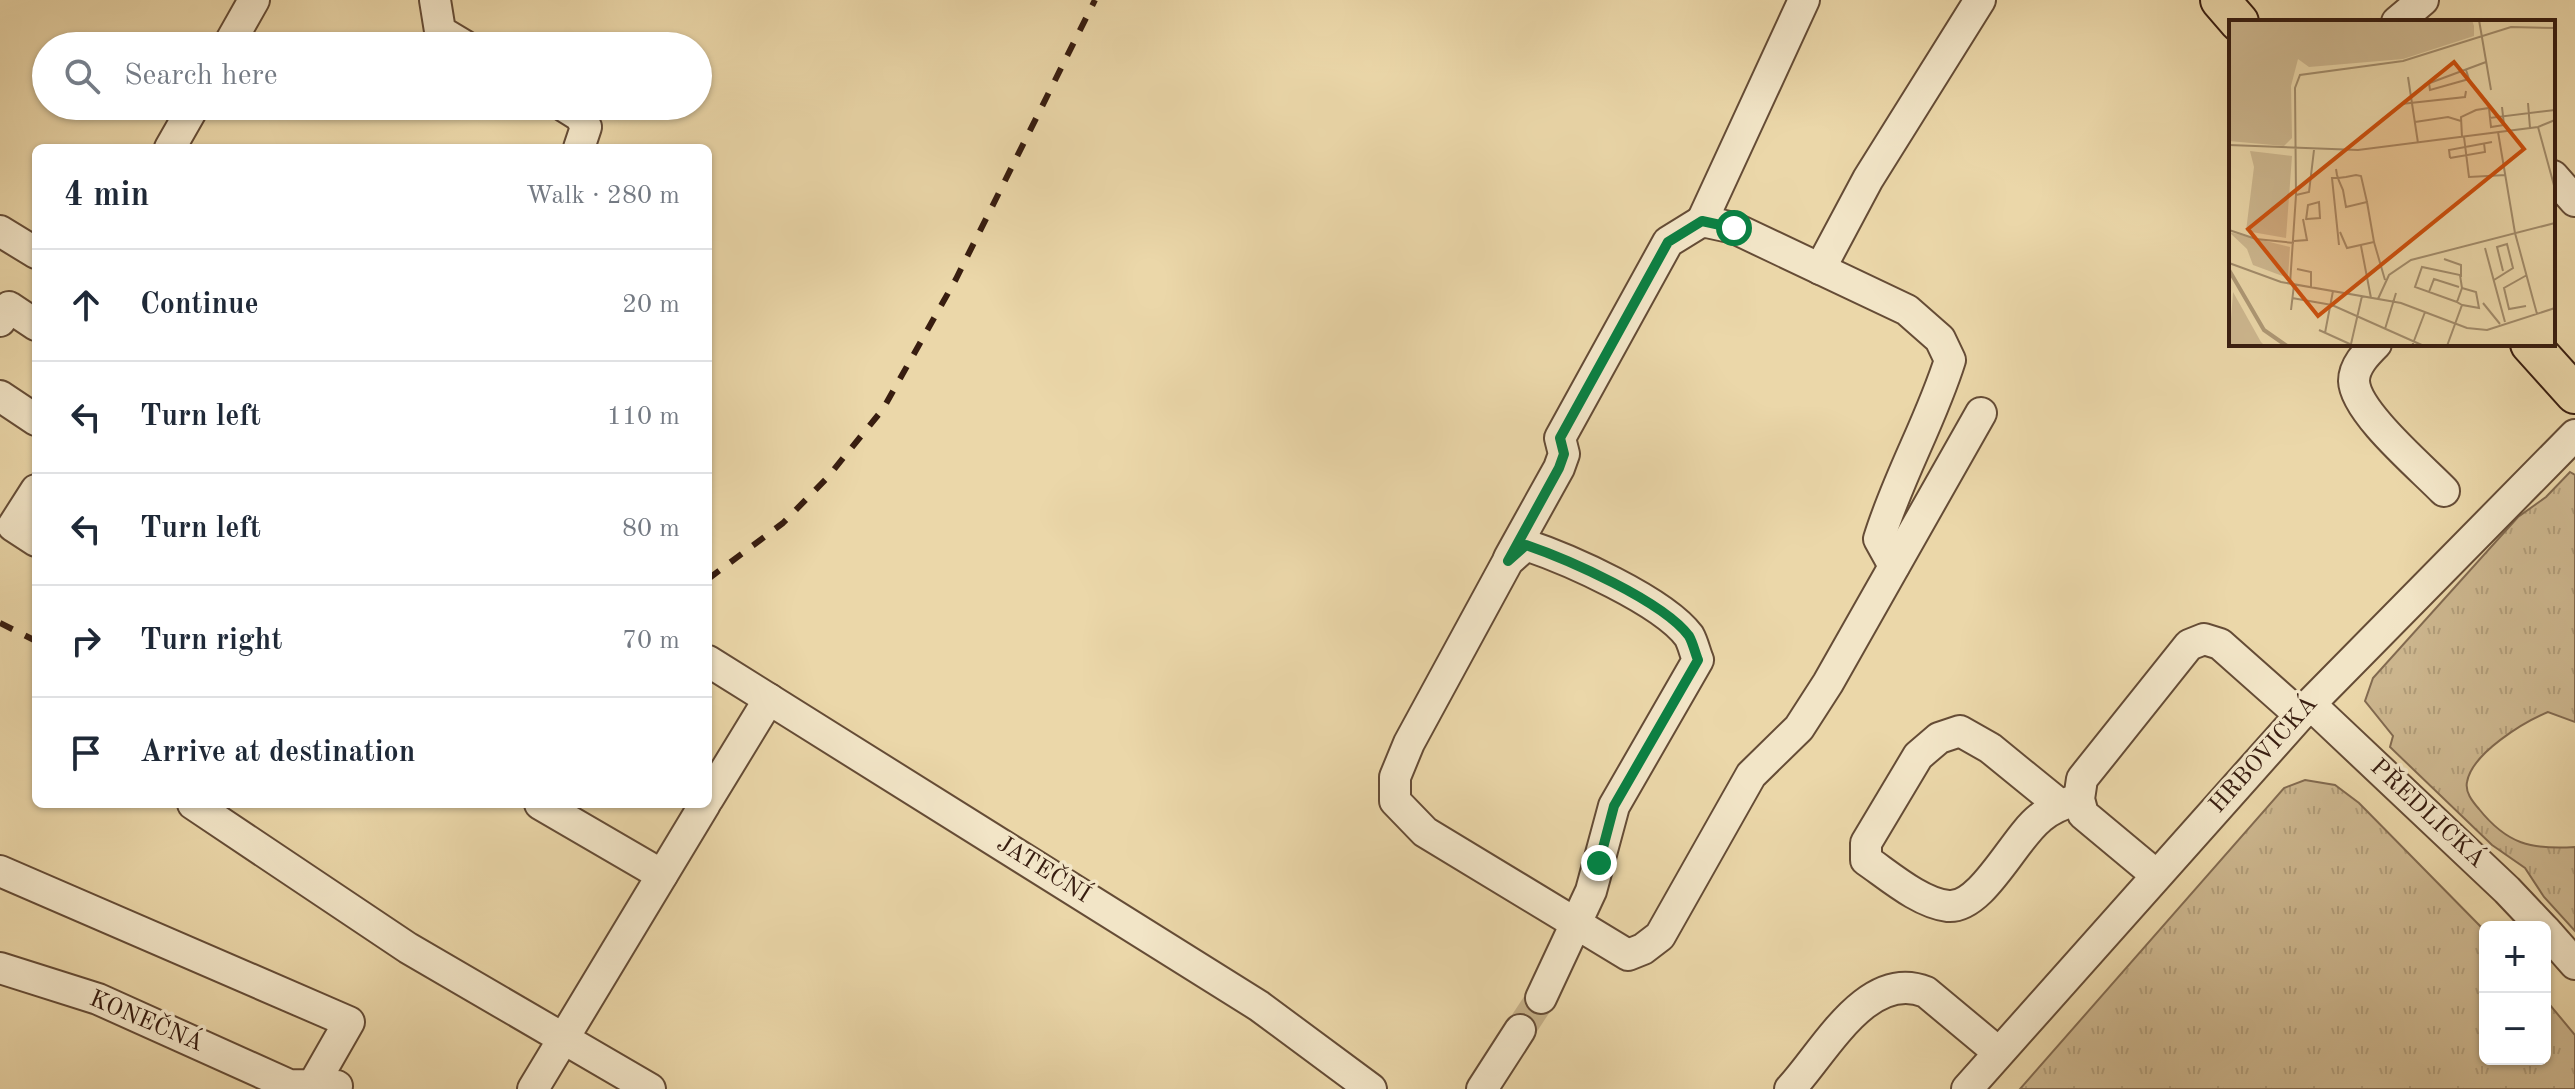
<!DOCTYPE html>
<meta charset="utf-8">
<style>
body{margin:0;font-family:"Old Standard TT",serif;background:#f6f6f7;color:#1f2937}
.controls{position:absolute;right:24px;bottom:24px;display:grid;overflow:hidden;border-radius:12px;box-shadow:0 2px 6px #0004}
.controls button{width:72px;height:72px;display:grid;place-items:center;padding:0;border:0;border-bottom:2px solid #e0e1e3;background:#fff;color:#1f2937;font:40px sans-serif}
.stop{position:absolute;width:24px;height:24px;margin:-18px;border:6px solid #0b8043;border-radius:50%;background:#fff}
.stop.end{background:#0b8043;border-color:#fff;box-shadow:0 2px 8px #0008}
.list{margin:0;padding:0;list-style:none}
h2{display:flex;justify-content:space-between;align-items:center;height:104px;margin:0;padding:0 32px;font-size:34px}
h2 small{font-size:26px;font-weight:400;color:#747a83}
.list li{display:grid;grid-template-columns:52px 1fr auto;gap:24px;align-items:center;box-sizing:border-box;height:112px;padding:0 32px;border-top:2px solid #e0e1e3}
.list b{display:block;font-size:30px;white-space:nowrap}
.list em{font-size:26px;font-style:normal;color:#747a83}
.icon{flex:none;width:44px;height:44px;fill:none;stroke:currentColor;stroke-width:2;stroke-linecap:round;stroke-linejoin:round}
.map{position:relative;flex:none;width:2575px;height:1089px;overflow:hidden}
.search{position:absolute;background:#fff;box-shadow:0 2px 6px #0004;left:32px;top:32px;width:680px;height:88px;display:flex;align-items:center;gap:20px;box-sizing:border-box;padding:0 28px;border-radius:44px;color:#747a83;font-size:30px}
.panel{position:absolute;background:#fff;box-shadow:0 2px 6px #0004;left:32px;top:144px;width:680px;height:664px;border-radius:12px}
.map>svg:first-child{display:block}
</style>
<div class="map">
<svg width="2575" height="1089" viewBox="0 0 2575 1089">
<defs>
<pattern id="grass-tufts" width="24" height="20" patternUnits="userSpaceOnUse" patternTransform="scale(2)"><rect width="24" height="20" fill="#cdb78f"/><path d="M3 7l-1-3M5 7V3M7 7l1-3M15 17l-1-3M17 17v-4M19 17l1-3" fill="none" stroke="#b19d7a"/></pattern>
</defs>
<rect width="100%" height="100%" fill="#ebd7a9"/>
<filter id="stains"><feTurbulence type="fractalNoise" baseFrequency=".0025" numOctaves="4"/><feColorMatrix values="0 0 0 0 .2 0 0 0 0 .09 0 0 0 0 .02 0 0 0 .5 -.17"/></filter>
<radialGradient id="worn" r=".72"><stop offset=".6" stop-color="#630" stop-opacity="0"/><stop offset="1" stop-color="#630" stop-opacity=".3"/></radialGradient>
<g fill="url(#grass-tufts)" stroke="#826a50" stroke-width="2">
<path d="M 2570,472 L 2575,475 L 2575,722 L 2548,712 C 2524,722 2472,753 2467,782 C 2465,792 2472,801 2479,809 C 2507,844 2531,850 2575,847 L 2575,931 L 2544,897 L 2525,868 L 2492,845 L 2390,747 L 2393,736 L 2365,701 L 2373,678 L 2518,517 L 2546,497 Z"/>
<polygon points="2305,780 2335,785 2359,803 2485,931 2485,1059 2545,1059 2545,999 2575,1035 2575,1089 2020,1089 2284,788"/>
</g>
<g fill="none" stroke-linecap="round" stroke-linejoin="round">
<polyline stroke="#c7b28a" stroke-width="30" stroke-dasharray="30 15" stroke-linecap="butt" points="1520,1030 1541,998"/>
<defs>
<g id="minor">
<polyline points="435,0 440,31 465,46"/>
<polyline points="2397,22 2423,0"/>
<polyline points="228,46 254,0"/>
<polyline points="564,106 580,116 586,127 579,148"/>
<polyline points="170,148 194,106"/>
<polyline points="2553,176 2575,201"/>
<polyline points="1702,221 1804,0"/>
<polyline points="0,231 36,253"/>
<polyline points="1820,269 1868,179 1980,0"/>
<polyline points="0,321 9,307 36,325"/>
<path d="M 2376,344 C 2366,354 2354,366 2354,381 C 2355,412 2422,468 2444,491"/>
<polyline points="0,396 36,420"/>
<polyline points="36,490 13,526 36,541"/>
<path d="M 1509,558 L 1559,468 L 1564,454 L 1560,438 L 1668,242 L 1702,221 L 1734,228 L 1907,310 L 1940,339 L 1950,360 C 1931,421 1898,477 1879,539 L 1894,566"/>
<polyline points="708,661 1259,1006 1371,1089"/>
<polyline points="2310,704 2507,890 2542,927"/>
<polyline points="708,799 769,699"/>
<polyline points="193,804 408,948 650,1089"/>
<polyline points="540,804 662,875"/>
<path d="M 2060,805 L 1990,748 L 1960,731 L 1939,738 L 1918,756 L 1866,843 L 1866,860 C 1888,875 1920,903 1948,906 C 1982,909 2014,838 2040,818 C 2051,808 2065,803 2079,799"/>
<polyline points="0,871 349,1022 313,1085"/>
<polyline points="2155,874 2083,814 2079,799 2082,779 2189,645 2204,639 2220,644 2300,715"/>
<polyline points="2545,930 2575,964"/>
<polyline points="0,968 98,999 289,1085 337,1086"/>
<path d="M 1541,998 L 1591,891 L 1614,806 L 1698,660 C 1695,653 1693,643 1689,636 C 1663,601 1568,559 1526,545 L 1508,561 L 1409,743 L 1395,777 L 1395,801 L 1425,832 L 1628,955 L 1643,949 L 1660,936 L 1751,775 L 1799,728 L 1828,683 L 1981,413"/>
<polyline points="533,1089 705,804"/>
<polyline points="1482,1089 1520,1030"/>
<path d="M 1790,1089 C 1824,1053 1867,968 1926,992 L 1998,1052"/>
<polyline points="1967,1089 2310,704 2575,435"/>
</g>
<g id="major">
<polyline points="2220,0 2239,22"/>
<polyline points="2530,344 2575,394"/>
</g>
</defs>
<use href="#minor" stroke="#654c36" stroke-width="34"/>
<use href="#major" stroke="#381d10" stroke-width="42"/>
<use href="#minor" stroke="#f2e5c7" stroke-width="30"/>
<use href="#major" stroke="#ebd7a9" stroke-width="38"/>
<g stroke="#381d10" stroke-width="6" stroke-dasharray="14 14" stroke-linecap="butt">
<polyline points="708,579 783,523 827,478 883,409 956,279 1095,0"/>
<polyline points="0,623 36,641"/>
</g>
</g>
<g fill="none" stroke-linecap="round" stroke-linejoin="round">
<path stroke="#0b8043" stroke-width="10" d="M 1599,863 L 1614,806 L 1698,660 C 1695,653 1693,643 1689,636 C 1663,601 1567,559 1526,545 L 1508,561 L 1559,468 L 1564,454 L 1560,438 L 1668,242 L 1702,221 L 1734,228"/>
</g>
<g text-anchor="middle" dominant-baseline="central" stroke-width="7" stroke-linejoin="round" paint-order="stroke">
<g font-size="24" fill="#381d10" stroke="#f2e5c7">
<text transform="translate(2264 755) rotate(-48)">HRBOVICKÁ</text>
<text transform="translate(2427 814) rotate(43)">PŘEDLICKÁ</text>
<text transform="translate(1043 870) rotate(32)">JATEČNÍ</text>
<text transform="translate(146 1022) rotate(23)">KONEČNÁ</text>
</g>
</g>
<g transform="translate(2229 20)">
<rect width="326" height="326" fill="#ebd7a9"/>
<path d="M 0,0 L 243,0 L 245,6 L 245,16 L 174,39 L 80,47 L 69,39 L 62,66 L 63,118 L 55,126 L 0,121 ZM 21,131 L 63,136 L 57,218 L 17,211 L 25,147 ZM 0,212 L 61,227 L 59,258 L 24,245 L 18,229 ZM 4,272 L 32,322 L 36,326 L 0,326 Z" fill="#cdb78f"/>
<path fill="none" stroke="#ae9875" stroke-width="4" d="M 0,250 L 35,310 L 58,326"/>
<path fill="none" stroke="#a38d6c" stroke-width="2" d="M 250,0 L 262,70M 179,57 L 189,123M 200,63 L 201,70 L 240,59 L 237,50M 198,64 L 257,42M 299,83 L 301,108M 172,84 L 236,77 L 237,71M 261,98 L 262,107 L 275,105 L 273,87M 186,102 L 219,97 L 232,101M 309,107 L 326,169M 269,112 L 286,213 L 308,294M 233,117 L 232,97 L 247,90 L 260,88 L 261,98 L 326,90M 235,117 L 240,157 L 277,155M 0,125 L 129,130 L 309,107 L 326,100M 221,138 L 220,130 L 263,122M 221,138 L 256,132 L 255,123M 107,149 L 108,155 L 110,161 L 114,170 L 117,187 L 138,182 L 132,156 L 127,155 L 117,157 L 109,158 L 103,158 L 110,225M 67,175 L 80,172 L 85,130M 77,200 L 79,185 L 90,182 L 91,198 L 78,199M 0,210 L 27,219 L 65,223M 111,212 L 118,228 L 145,222 L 138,182M 65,221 L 78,220 L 74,199M 145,222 L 156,260M 132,226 L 142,278M 256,228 L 276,302M 215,239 L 232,245 L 232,257M 0,243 L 52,262 L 172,283 L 238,308 L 258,310M 68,249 L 82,252 L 82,268M 265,260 L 284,248 L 278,224 L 268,227 L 274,251M 61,264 L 67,175 L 66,68 L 71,55 L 174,41 L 282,7 L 326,8M 200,272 L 205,259 L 230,267M 63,278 L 103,285 L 195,326M 149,279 L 160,255 L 182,240 L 326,203M 228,282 L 186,267 L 193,247 L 231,255 L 233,268M 254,283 L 271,304M 297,286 L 280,289 L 275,268 L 298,255M 62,290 L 65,265M 156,309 L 167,273M 90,310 L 123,325M 258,310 L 326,288M 96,313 L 104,271M 122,324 L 133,276M 183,326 L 196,292M 218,326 L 233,285 L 250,288 L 247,272 L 233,268 L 228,282 L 233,285"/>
<path fill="#ce500d" fill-opacity="0.15" stroke="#ce500d" stroke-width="4" d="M 225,42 L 295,129 L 89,296 L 19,209 Z"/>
<rect width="326" height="326" fill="none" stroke="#381d10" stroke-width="4"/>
</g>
<rect width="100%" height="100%" filter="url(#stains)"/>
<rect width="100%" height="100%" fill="url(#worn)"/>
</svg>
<div class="controls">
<button>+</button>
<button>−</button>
</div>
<div class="stop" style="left:1734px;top:228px"></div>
<div class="stop end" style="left:1599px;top:863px"></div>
<div class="search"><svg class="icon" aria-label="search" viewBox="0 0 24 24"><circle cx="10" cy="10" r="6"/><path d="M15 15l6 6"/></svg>Search here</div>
<section class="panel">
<h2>4 min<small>Walk · 280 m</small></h2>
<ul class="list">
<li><svg class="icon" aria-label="ahead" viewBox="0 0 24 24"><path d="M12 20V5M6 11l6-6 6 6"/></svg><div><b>Continue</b></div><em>20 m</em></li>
<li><svg class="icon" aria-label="left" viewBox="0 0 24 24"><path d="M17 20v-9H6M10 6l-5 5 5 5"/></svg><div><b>Turn left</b></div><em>110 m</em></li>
<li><svg class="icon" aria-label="left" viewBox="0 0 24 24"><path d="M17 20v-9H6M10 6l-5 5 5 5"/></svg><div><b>Turn left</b></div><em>80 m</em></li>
<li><svg class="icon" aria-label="right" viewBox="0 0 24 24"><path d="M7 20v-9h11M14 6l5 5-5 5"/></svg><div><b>Turn right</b></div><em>70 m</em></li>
<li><svg class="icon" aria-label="arrive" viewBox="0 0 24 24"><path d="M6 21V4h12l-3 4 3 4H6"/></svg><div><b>Arrive at destination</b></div></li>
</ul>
</section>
</div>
